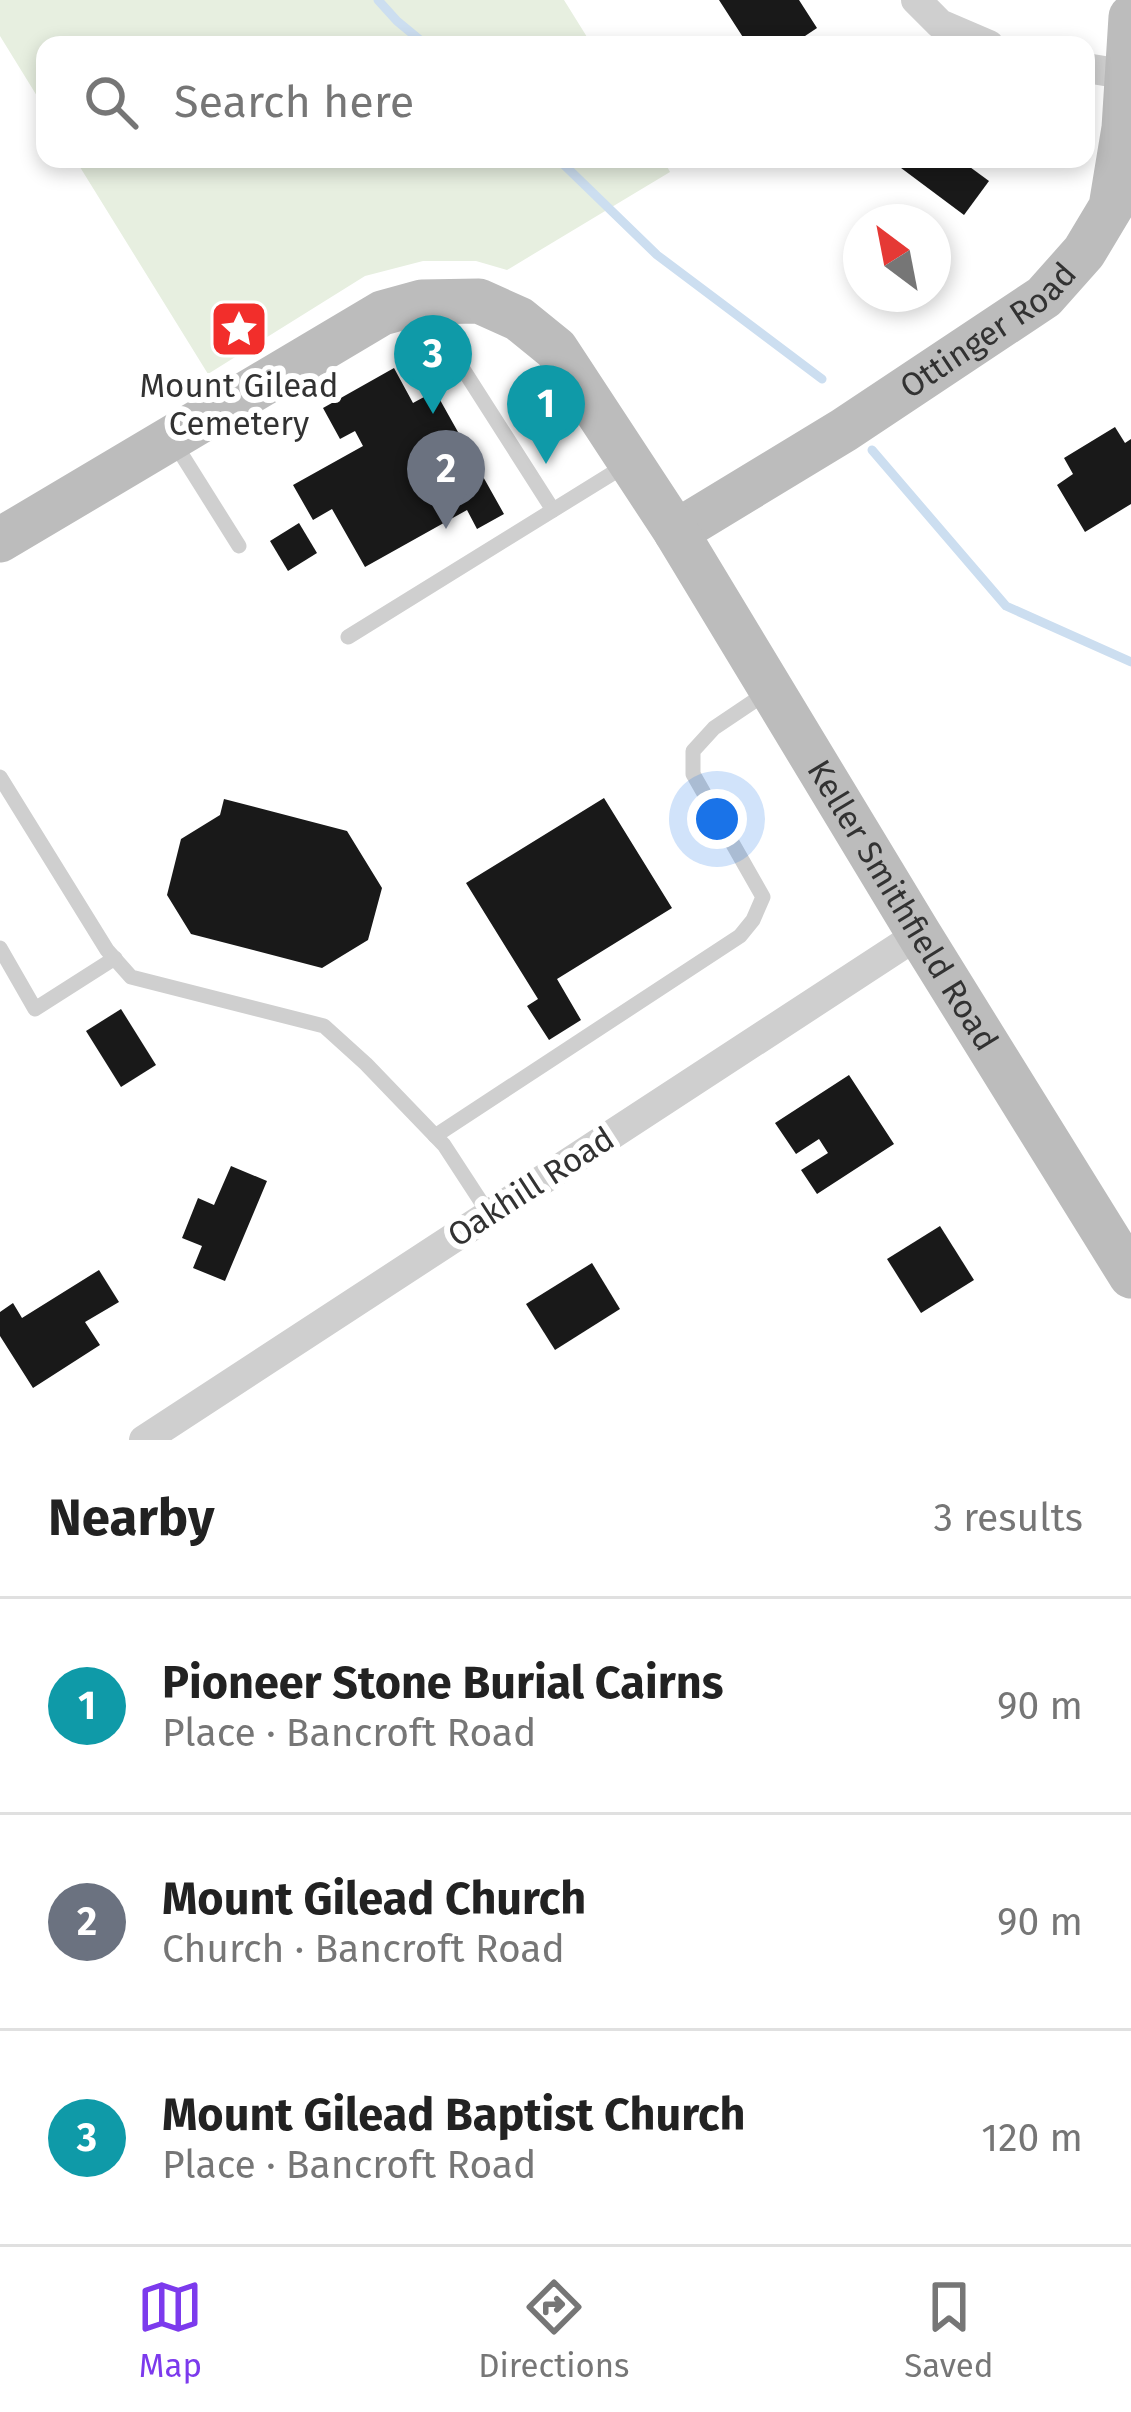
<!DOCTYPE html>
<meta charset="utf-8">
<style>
body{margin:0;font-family:"Fira Sans",sans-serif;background:#f6f6f6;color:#222}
.compass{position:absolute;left:843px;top:204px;width:108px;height:108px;border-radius:50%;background:#fff;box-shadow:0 6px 18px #0003;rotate:328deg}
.you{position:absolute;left:717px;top:819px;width:42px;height:42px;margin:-30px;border:9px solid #fff;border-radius:50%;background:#1a73e8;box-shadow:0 0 0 18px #1a73e833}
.badge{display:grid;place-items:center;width:78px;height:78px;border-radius:50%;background:#7c3aed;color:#fff;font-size:39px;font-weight:700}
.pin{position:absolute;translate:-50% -99px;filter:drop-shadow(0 3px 6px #0008)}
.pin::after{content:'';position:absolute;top:63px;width:42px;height:36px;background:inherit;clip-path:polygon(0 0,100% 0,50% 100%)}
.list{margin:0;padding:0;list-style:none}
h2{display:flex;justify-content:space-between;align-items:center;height:156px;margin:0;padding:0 48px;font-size:51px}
h2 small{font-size:39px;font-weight:400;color:#767676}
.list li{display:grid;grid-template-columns:78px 1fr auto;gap:36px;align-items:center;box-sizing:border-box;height:216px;padding:0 48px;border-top:3px solid #e0e0e0}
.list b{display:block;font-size:45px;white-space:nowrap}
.list p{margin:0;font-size:39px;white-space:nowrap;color:#767676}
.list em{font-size:39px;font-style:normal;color:#767676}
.icon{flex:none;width:66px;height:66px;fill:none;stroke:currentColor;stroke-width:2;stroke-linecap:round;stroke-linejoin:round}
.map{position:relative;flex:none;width:1131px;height:1440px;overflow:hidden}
.search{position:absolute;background:#fff;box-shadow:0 6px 18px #0003;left:36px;right:36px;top:36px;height:132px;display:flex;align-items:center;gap:30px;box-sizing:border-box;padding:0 42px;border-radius:24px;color:#767676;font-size:45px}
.sheet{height:804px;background:#fff}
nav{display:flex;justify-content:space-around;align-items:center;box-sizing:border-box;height:168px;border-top:3px solid #e0e0e0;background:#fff;font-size:33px;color:#767676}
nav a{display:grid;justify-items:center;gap:6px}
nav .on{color:#7c3aed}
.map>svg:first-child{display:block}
</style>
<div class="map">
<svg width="1131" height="1440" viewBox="0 0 1131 1440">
<rect width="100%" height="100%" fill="#fff"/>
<g fill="#e7efe0">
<polygon points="0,0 564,0 592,45 45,45 45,109 0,36"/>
<polygon points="75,159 663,159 670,172 507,270 476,261 423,261 365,276 208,374"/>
</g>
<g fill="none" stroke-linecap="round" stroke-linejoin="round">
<g stroke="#ccdef0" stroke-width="9">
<polyline points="378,0 397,21 426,45"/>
<polyline points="558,159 657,255 822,379"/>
<polyline points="872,450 1006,606 1131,662"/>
</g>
</g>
<g fill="#191919">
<polygon points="719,0 799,0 817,28 796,42 798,45 748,45"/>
<polygon points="889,159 959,159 989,181 964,215"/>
<polygon points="394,368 413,403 435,391 504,514 477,529 467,510 365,567 332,509 313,520 293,485 363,446 355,431 340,439 323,408"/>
<polygon points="1115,427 1125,443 1131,439 1131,504 1085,532 1057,485 1073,474 1064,458"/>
<polygon points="299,523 317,553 288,571 270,541"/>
<polygon points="604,798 672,908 557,979 581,1020 549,1040 527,1006 538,999 466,883"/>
<polygon points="224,799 347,831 382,888 368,940 322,968 191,934 167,895 181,839 220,815"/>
<polygon points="121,1009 156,1065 121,1087 86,1031"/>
<polygon points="849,1075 894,1144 817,1194 801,1170 828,1153 819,1139 796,1154 775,1123"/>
<polygon points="231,1166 267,1181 225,1281 193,1268 202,1246 182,1238 198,1198 214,1205"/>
<polygon points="940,1226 974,1280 921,1313 887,1259"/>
<polygon points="592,1263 620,1309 555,1350 526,1304"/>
<polygon points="99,1270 119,1302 85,1322 100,1345 33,1388 0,1336 0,1312 13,1303 22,1318"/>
</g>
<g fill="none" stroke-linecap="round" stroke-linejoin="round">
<g stroke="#cfcfcf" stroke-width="15">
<polyline points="402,357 432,352 454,355 553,510"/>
<polyline points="175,444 239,546"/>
<polyline points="348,637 626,465"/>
<polyline points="0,777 107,950 131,977 324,1026 366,1064 444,1145 489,1214"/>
<polyline points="0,948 35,1009 115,958"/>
<polyline points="435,1136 740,936 753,920 763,897 693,774 693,751 714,728 766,693"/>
</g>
<g stroke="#cfcfcf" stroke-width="30">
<polyline points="916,0 940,24 989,45"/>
<polyline points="1086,68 1129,75"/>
<polyline points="144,1440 919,934"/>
</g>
<g stroke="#bcbcbc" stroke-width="45">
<path id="s1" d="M 676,532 L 844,430 L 1044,297 L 1084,252 L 1111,207 L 1124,128 L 1131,17"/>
<path id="s2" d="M 0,540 L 382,313 L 422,302 L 479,301 L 519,319 L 556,349 L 676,532 L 919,934 L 1131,1276"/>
</g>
</g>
<defs>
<symbol id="sight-square" viewBox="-11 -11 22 22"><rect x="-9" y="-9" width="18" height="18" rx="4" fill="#f22e2b" stroke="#fff"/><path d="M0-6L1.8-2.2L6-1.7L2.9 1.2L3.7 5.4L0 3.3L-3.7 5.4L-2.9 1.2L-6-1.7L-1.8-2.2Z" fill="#fff"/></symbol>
</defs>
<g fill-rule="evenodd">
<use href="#sight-square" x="206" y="296" width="66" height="66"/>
</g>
<g text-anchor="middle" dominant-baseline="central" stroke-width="12" stroke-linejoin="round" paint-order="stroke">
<g font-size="33" fill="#323232" stroke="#fff">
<text stroke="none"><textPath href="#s1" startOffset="372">Ottinger Road</textPath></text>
<text stroke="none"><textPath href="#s2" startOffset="1290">Keller Smithfield Road</textPath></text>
<text transform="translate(531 1187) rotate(-33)">Oakhill Road</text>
</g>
<g font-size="33" fill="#323232" stroke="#fff">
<text x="239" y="386">Mount Gilead<tspan x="239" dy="38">Cemetery</tspan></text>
</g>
</g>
</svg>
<svg class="compass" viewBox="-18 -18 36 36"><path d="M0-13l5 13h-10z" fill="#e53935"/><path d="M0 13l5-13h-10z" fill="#767676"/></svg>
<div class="you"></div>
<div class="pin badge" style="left:546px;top:464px;background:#0f9aa8">1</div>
<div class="pin badge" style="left:446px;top:529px;background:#6b7280">2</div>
<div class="pin badge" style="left:433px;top:414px;background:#0f9aa8">3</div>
<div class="search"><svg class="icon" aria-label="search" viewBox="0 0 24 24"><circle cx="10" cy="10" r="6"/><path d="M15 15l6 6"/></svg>Search here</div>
</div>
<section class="sheet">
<h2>Nearby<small>3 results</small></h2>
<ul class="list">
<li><span class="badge" style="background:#0f9aa8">1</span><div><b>Pioneer Stone Burial Cairns</b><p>Place · Bancroft Road</p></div><em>90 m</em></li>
<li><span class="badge" style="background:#6b7280">2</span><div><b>Mount Gilead Church</b><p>Church · Bancroft Road</p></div><em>90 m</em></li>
<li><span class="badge" style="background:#0f9aa8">3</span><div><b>Mount Gilead Baptist Church</b><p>Place · Bancroft Road</p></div><em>120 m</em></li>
</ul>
</section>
<nav>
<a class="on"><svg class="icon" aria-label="map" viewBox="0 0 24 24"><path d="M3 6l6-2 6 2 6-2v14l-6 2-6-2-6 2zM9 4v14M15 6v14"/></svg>Map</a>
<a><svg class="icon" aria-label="directions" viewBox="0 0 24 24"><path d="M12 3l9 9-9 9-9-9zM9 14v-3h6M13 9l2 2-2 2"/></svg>Directions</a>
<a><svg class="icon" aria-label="saved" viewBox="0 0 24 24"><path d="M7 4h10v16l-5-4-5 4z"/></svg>Saved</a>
</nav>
